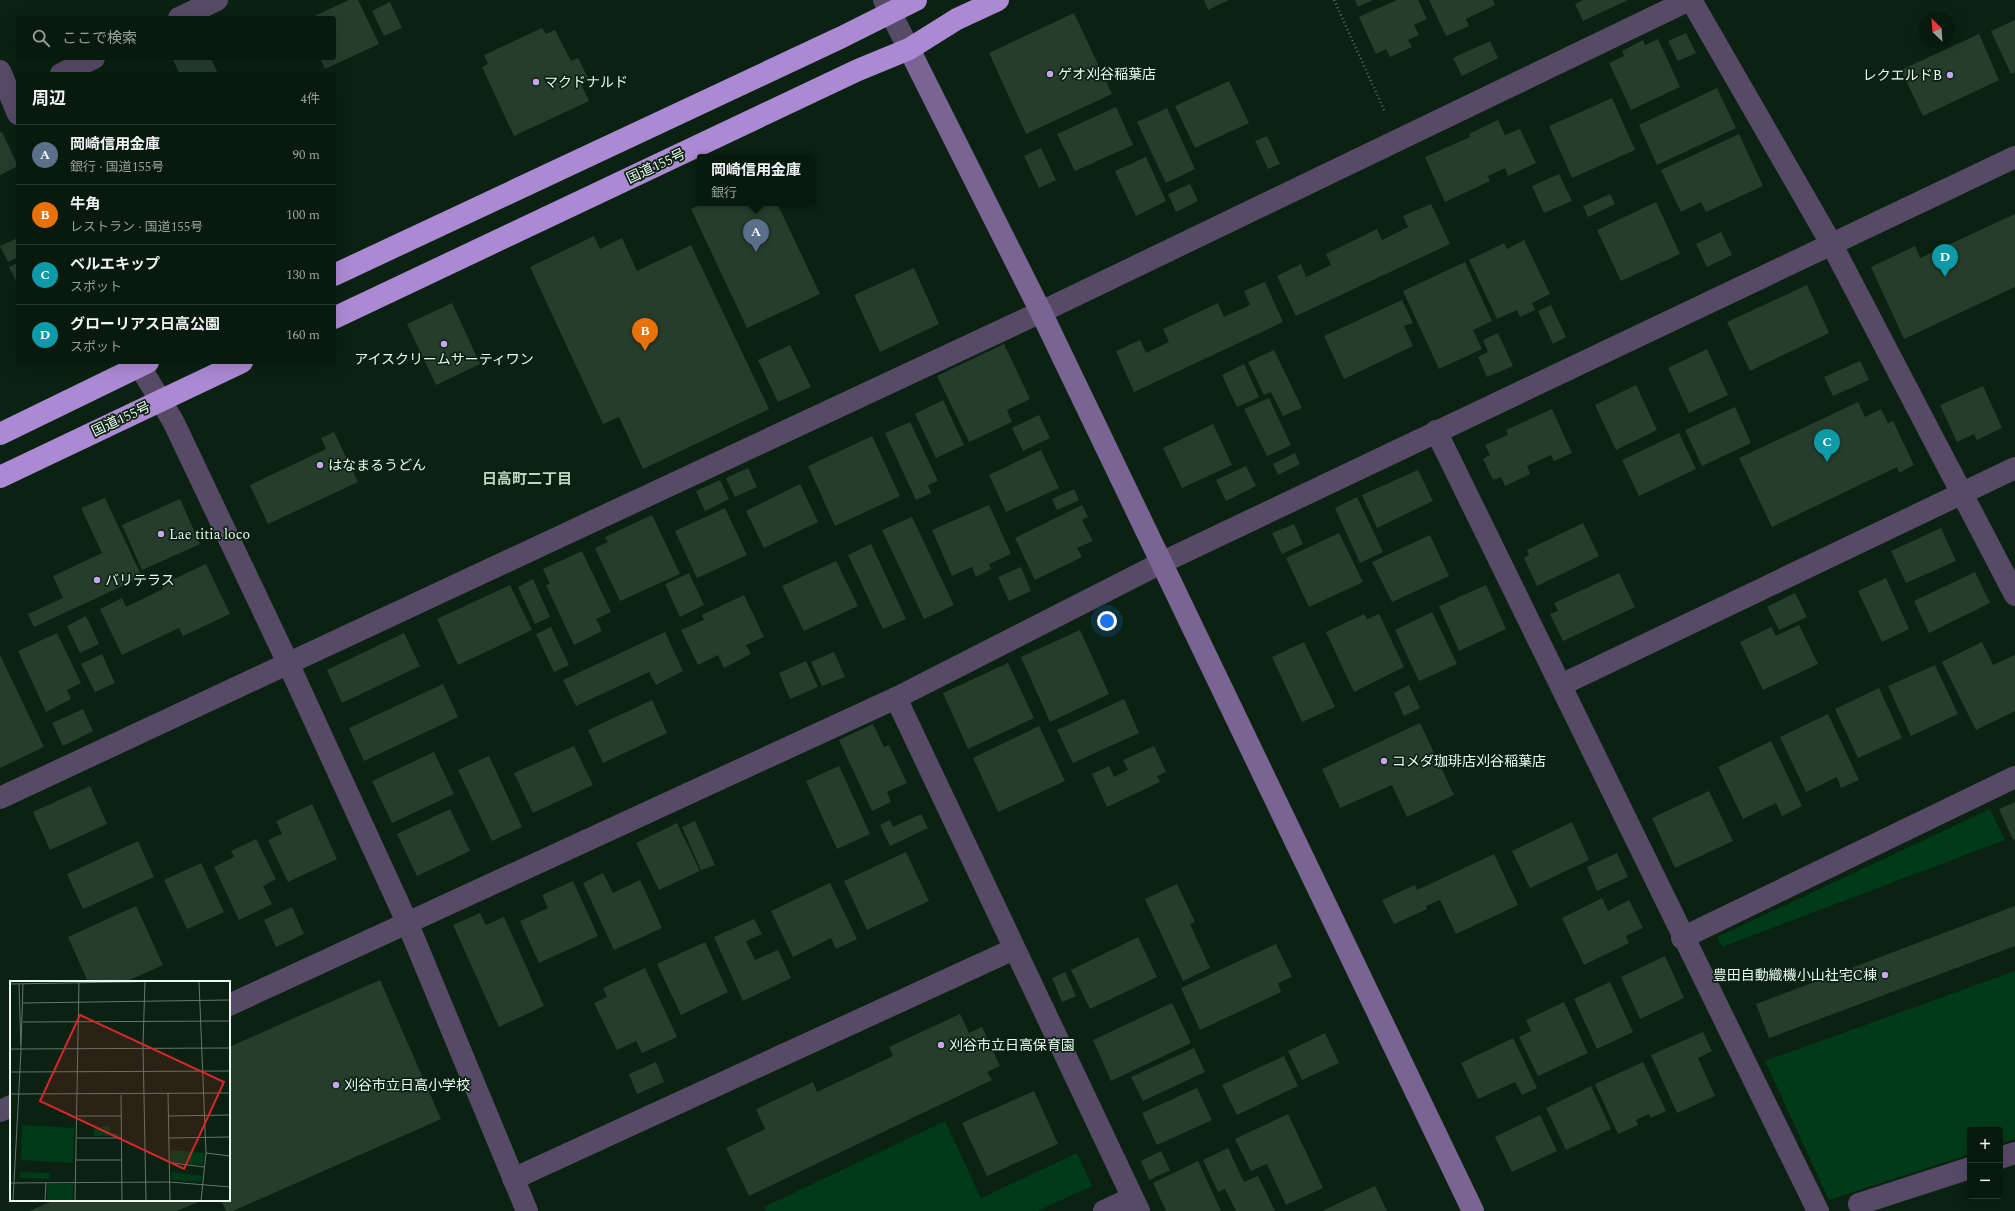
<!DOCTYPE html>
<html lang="ja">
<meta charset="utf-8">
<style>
body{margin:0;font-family:Spectral,"Noto Sans JP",serif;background:#112217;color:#f1f3f6}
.controls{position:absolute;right:12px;bottom:12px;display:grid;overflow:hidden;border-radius:4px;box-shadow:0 4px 16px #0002}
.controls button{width:36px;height:36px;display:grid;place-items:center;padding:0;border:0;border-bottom:1px solid #29382e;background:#08190e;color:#f1f3f6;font:20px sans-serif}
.compass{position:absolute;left:1919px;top:12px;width:36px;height:36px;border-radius:50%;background:#08190e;box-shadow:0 4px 16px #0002;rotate:335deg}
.you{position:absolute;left:1107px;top:621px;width:14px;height:14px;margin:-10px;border:3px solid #fff;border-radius:50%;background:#1a73e8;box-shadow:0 0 0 6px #1a73e833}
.badge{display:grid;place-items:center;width:26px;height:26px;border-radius:50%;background:#8c9099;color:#fff;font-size:13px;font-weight:700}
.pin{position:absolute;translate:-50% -33px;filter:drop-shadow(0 1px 2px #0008)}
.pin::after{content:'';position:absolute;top:21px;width:14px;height:12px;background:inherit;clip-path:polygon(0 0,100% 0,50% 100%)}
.popup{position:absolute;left:697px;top:154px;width:118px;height:52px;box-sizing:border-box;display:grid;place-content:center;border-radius:4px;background:#08190e;filter:drop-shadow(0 1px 3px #0005);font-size:13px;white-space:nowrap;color:#98a09e}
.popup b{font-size:15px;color:#f1f3f6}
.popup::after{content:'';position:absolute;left:50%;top:100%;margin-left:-8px;border:8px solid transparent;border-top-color:#08190e}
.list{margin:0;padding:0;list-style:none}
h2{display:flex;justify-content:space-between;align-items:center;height:52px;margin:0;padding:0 16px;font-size:17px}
h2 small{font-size:13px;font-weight:400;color:#98a09e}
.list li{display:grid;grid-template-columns:26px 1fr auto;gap:12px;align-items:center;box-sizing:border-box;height:60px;padding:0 16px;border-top:1px solid #29382e}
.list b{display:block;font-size:15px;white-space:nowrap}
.list p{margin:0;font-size:13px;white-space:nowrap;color:#98a09e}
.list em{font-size:13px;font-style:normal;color:#98a09e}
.icon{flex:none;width:22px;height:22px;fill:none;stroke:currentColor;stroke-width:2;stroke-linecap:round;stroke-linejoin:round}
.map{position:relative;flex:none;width:2015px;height:1211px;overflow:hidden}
.search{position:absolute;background:#08190e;box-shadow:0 4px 16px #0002;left:16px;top:16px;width:320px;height:44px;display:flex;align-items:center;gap:10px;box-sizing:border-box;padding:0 14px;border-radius:4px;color:#98a09e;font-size:15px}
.panel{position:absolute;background:#08190e;box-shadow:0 4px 16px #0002;left:16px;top:72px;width:320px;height:292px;border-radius:4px}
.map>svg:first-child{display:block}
</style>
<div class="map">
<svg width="2015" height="1211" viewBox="0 0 2015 1211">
<rect width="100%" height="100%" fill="#0b2112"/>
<g fill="#003b19">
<polygon points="1990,809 2005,840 1722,947 1717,937"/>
<polygon points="2015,971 2015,1139 2000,1144 2000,1130 1970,1130 1970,1154 1829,1200 1765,1061"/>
<polygon points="945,1121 981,1198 1077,1153 1092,1186 1038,1211 766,1211 764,1207"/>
</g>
<g fill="#263d2c">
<polygon points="349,0 358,0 379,44 325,69 320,58 334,58 334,18 310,18"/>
<polygon points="1204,0 1229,0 1208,10"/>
<polygon points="1355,0 1373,0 1358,7"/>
<polygon points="1397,0 1418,0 1427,19 1414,25 1419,35 1408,40 1412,47 1390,57 1386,49 1376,54 1359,17"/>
<polygon points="1429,0 1493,0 1495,5 1466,19 1469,26 1446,36"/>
<polygon points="1583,0 1628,0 1583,21 1575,4"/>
<polygon points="390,2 402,28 384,36 372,11"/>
<polygon points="1074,13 1112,94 1026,134 989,53"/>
<polygon points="2015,20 2015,72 2011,74 1991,31"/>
<polygon points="542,28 546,34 555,30 571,61 578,58 589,80 581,84 589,101 514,136 482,67 488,64 484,55"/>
<polygon points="1686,33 1696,53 1678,61 1668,41"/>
<polygon points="1979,34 1999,80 1923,116 1901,70"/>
<polygon points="1658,39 1680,87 1631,110 1609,63 1624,56 1622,51 1643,40 1645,45"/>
<polygon points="1490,41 1498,58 1462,76 1453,58"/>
<polygon points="172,58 211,58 218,74 180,74"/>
<polygon points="1229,81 1249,123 1195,148 1175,106"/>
<polygon points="1717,88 1736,128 1657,165 1639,125"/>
<polygon points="1612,98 1635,150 1572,178 1549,126"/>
<polygon points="1116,107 1133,145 1075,171 1057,134"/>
<polygon points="1167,108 1195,169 1166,183 1137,122"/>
<polygon points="1498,120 1505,135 1520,129 1536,163 1508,176 1505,168 1488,176 1490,181 1445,202 1425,157 1470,137 1469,134"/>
<polygon points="2,132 18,166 0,175 0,133"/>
<polygon points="1739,134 1763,186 1706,212 1701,202 1681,212 1661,170"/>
<polygon points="1267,136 1280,164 1268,169 1255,141"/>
<polygon points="1041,148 1056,180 1039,188 1024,156"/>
<polygon points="1146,157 1166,201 1136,216 1115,171"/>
<polygon points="1559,174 1572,201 1544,213 1532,186"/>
<polygon points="1190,184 1198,201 1176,212 1168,194"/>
<polygon points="1610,194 1615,204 1588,217 1583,206"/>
<polygon points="1656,202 1680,254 1621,281 1597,230"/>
<polygon points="704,203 777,203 820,294 747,328 691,209"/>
<polygon points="1431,204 1450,244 1296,316 1277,276 1301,264 1306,277 1331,265 1326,254 1377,229 1382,240 1408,227 1403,216"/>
<polygon points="2015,214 2015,287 1904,339 1871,267 1915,246 1920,258"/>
<polygon points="1721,232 1732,255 1707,267 1696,244"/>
<polygon points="594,236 600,249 622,238 637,271 691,245 769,409 643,469 619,417 603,424 530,267"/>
<polygon points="18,238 18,257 8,262 0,246"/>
<polygon points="1524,240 1550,294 1532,303 1535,310 1520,317 1517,310 1497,319 1469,260 1504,243 1507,249"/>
<polygon points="1465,262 1492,321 1473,330 1482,349 1439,369 1403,291"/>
<polygon points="18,263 18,285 9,267"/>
<polygon points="914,268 939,324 880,352 854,295"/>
<polygon points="1265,282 1283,322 1134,392 1116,351 1140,340 1146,353 1169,342 1163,329 1218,303 1224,317 1250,305 1244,291"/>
<polygon points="1807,285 1829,333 1750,371 1727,322"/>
<polygon points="1402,300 1413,323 1404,326 1413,346 1344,379 1324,336"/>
<polygon points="452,303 480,364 436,385 407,324"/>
<polygon points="1551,305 1566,337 1553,344 1538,311"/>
<polygon points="1498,333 1513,366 1487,377 1478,357 1488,352 1483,340"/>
<polygon points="1004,344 1030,399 1007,410 1012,422 969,442 937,376"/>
<polygon points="790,345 811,387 778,402 758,360"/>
<polygon points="1707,349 1728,395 1689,413 1668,368"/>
<polygon points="1274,350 1302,408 1283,416 1271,392 1264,395 1248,362"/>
<polygon points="1860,361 1869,380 1833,396 1824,377"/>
<polygon points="1244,364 1259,397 1237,407 1222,375"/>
<polygon points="1636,385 1657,430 1616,450 1595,405"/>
<polygon points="1983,386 2002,428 1977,440 1974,434 1957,442 1940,405"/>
<polygon points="1269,398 1291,445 1267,456 1244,409"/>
<polygon points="943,400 964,445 936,458 915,414"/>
<polygon points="1858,402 1865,417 1881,409 1888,423 1893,421 1914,465 1899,473 1897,467 1772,527 1739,458"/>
<polygon points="1735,407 1751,443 1702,466 1685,430"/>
<polygon points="1552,409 1572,453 1554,461 1551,455 1527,466 1530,474 1505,486 1501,477 1493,480 1483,459 1490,455 1485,445 1508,435 1506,430"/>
<polygon points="1039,415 1050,438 1023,451 1012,428"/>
<polygon points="910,422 938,481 928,485 931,493 916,500 885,433"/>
<polygon points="1213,424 1232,465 1182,488 1163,448"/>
<polygon points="334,432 358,482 268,524 250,485 326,449 321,438"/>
<polygon points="1679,433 1696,469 1639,496 1622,460"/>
<polygon points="872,436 900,496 835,526 808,466"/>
<polygon points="1041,450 1059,488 1006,512 989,475"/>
<polygon points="1295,453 1300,464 1278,475 1273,464"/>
<polygon points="1246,466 1256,486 1226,501 1216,480"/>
<polygon points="748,468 757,487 735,497 726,478"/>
<polygon points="1418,470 1433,501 1377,528 1362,495"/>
<polygon points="720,480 729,499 705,511 696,491"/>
<polygon points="800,484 818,522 764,548 746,511"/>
<polygon points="1074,489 1079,500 1057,510 1052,499"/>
<polygon points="1357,497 1383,552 1360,563 1335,508"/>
<polygon points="105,498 142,577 34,627 28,614 63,598 53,576 102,553 81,508"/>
<polygon points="180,499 200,544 142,570 122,525"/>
<polygon points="989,505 1011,554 989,564 991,569 976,577 972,567 952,576 932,530"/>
<polygon points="1082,505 1088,517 1082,520 1093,541 1077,548 1082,557 1035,580 1015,538"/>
<polygon points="725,508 747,555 697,578 675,531"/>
<polygon points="652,515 680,574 620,601 595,548 608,542 605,537"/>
<polygon points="912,517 954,605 924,619 882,530"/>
<polygon points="1583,523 1599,556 1537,586 1524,558 1529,555 1527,550"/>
<polygon points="1294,524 1303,544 1282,554 1272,533"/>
<polygon points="1941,528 1956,561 1906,583 1891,551"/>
<polygon points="1339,533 1363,582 1309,607 1286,558"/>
<polygon points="1430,535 1449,576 1392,602 1372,562"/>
<polygon points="871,544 906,619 883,629 848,555"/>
<polygon points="582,551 611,612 596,619 602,631 574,645 546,585 550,584 543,569"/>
<polygon points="836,561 858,606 804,631 782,586"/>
<polygon points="206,564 230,614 183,636 179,628 122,655 100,609 122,598 126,607 163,589 161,585"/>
<polygon points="1021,567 1031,591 1009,601 998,577"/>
<polygon points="1975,572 1990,603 1929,633 1914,601"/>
<polygon points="689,573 704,605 680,617 665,584"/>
<polygon points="1619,573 1635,607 1563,641 1550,614 1558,611 1554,603"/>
<polygon points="1886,578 1909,629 1882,642 1858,591"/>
<polygon points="533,579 550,617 535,624 518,587"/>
<polygon points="510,585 532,630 458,665 437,619"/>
<polygon points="1486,585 1506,629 1459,651 1439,606"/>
<polygon points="1795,593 1807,617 1779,630 1767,607"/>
<polygon points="744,595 764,637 746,645 751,654 724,668 718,655 698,665 681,630 704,620 702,615"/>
<polygon points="1432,612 1457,664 1419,681 1395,630"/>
<polygon points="1364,614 1367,619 1379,614 1404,667 1354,692 1326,632"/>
<polygon points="86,616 99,644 80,653 67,626"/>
<polygon points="1799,625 1818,664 1763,690 1740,642 1771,627 1776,636"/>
<polygon points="551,627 569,665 554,672 536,634"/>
<polygon points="1080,630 1109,694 1050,722 1021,657"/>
<polygon points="665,632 683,671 656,685 649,672 576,706 563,680"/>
<polygon points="57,633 81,683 67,690 71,699 46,712 18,651"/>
<polygon points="404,633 420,666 342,703 327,670"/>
<polygon points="1304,642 1335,707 1302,722 1272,657"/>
<polygon points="1982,642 1993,665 2015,655 2015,711 1976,730 1942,662"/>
<polygon points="834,652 845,677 822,686 811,662"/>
<polygon points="102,654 115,683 95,692 81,664"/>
<polygon points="0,655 44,747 0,768"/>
<polygon points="806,661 818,687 790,699 779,673"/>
<polygon points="1008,663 1034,718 968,749 943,693"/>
<polygon points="1935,665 1958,714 1911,736 1888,686"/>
<polygon points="443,684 458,717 364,761 349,728"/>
<polygon points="1409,685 1420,708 1404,716 1394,693"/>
<polygon points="1879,688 1902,738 1858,758 1835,709"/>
<polygon points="1124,699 1139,733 1073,763 1057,730"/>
<polygon points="652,700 667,733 603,763 588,730"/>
<polygon points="83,709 93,731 63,746 52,723"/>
<polygon points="1828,714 1859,780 1841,788 1837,777 1806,792 1780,737"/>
<polygon points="1420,723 1454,795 1407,817 1392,785 1340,808 1322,769"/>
<polygon points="873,724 884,747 889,745 907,783 887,792 891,802 872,811 839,740"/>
<polygon points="1039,726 1065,781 998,812 973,758"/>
<polygon points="1771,741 1802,806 1782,816 1776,803 1743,819 1718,767"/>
<polygon points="574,746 593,785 533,813 514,773"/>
<polygon points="1154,746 1166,772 1157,776 1160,782 1107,807 1092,774 1109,766 1114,777 1128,770 1123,760"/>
<polygon points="434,752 454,794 392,823 372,781"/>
<polygon points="489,756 522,827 492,841 458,770"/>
<polygon points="839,766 870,834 837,849 806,781"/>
<polygon points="90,786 107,824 50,850 33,812"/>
<polygon points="1709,791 1733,841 1675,868 1652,818"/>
<polygon points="2015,802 2015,839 2013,840 1999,809"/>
<polygon points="312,804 337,859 288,882 268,840 282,834 276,821"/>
<polygon points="450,809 470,851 417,876 397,834"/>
<polygon points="921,814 928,828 890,846 880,825 890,820 893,827"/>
<polygon points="695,821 715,865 701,870 682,827"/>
<polygon points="1572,822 1589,860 1530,888 1512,851"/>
<polygon points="677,823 700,871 659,890 636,843"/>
<polygon points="256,839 276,879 263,886 272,904 239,920 214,867 234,857 231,851"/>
<polygon points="138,841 154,877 83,909 67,874"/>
<polygon points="906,852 929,901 867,930 844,881"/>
<polygon points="1617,853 1628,877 1597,891 1587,867"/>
<polygon points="1494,854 1518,905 1456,934 1440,900 1426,906 1427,909 1394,924 1382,900 1415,885 1417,890"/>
<polygon points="201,863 224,912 187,929 164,880"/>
<polygon points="603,873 613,893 640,880 662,928 614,950 583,883"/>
<polygon points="573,881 598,936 539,963 520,921 548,908 542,895"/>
<polygon points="830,883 857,939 836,949 831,938 793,957 771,911"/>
<polygon points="1177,884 1195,922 1190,924 1210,968 1183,981 1145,899"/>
<polygon points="1602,898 1608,911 1629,900 1643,928 1626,936 1629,943 1584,965 1562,918"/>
<polygon points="136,906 163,965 125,982 88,982 68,937"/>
<polygon points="2015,906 2015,946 1769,1038 1756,1004"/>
<polygon points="292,907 304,934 276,947 264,920"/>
<polygon points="480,913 486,925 504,917 544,1006 499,1027 453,925"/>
<polygon points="754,919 762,934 746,941 755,960 778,950 791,978 743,1001 714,937"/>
<polygon points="1138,937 1157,977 1090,1009 1071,970"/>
<polygon points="705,942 728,992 681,1015 657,964"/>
<polygon points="1276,944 1292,977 1278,983 1281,992 1200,1030 1181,988"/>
<polygon points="1665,956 1684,998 1640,1019 1621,977"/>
<polygon points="645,968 677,1037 642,1053 636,1041 617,1050 594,1003 607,997 603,988"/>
<polygon points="1065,972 1076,996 1062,1002 1052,978"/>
<polygon points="380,980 441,1119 233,1211 226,1211 221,1200 229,1200 229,1047"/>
<polygon points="1610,982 1633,1032 1597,1049 1574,999"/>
<polygon points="1564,1002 1588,1053 1538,1076 1519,1037 1531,1031 1526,1020"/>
<polygon points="1172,1003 1191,1043 1111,1081 1093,1040"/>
<polygon points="960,1014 969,1033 982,1027 1000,1066 987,1072 992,1080 749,1196 726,1148 765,1129 756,1109 813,1082 817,1092 893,1056 889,1047"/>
<polygon points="1703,1032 1712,1051 1698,1058 1715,1096 1677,1113 1651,1055"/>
<polygon points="1325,1033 1339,1063 1302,1080 1288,1051"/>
<polygon points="1513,1038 1537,1088 1522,1095 1515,1082 1478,1099 1461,1063"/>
<polygon points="1194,1048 1205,1072 1143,1101 1131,1077"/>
<polygon points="1284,1056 1298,1086 1237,1115 1222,1085"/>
<polygon points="656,1062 664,1082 637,1094 629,1074"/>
<polygon points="1643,1062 1666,1111 1651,1118 1649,1114 1636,1120 1638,1125 1618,1134 1595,1084"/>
<polygon points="1591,1086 1611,1129 1566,1150 1546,1108"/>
<polygon points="1197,1088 1212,1120 1157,1145 1142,1113"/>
<polygon points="1034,1091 1058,1144 987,1176 962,1123"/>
<polygon points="1288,1114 1323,1188 1286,1205 1267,1164 1251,1171 1235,1139"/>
<polygon points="1540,1115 1557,1151 1512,1172 1495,1137"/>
<polygon points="1228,1148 1244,1182 1258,1176 1275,1211 1236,1211 1225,1189 1218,1192 1203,1160"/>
<polygon points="1161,1151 1170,1170 1149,1180 1141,1161"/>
<polygon points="1198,1161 1221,1211 1166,1211 1153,1183"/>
<polygon points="1375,1186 1387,1211 1322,1211"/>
<polygon points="55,1200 203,1200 177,1211 29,1211"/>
</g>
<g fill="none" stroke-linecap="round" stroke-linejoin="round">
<polyline stroke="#586c5e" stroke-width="2.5" stroke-dasharray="1 3" stroke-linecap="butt" points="1334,0 1385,112"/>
<g stroke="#574a67" stroke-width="22">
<polyline points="884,0 909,49"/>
<polyline points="1691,0 1832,245 2015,595"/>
<polyline points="179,18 217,0"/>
<polyline points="0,71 18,114"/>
<polyline points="61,74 94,58"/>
<polyline points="137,362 173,421 288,663 407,922 527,1211"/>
<polyline points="1436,431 1818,1211"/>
<polyline points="1561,685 2015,468"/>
<polyline points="896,698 1139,1211"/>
<polyline points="0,798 1041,312 1689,0"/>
<polyline points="1682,938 2015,777"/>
<polyline points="229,1005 896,698 1161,563 2015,157"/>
<polyline points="0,1111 11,1106"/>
<polyline points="2000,1158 2015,1153"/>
<polyline points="513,1179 1014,949"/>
<polyline points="1859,1204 1970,1168"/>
<polyline points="1104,1211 1132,1198"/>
</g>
<polyline stroke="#796493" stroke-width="22" points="909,49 1041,312 1473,1211"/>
<g stroke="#ab8ad3" stroke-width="22">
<polyline points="334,275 842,37 916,0"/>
<polyline points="334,318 858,70 909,49 957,19 998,0"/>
<polyline points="0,434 148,362"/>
<polyline points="0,477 242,362"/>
</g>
</g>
<g fill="#c7a6f0" stroke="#0b2112" stroke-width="1.5">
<circle cx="1050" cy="74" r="4"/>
<circle cx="1950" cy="75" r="4"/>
<circle cx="536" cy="82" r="4"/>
<circle cx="444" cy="344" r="4"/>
<circle cx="320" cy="465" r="4"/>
<circle cx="161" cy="534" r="4"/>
<circle cx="97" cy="580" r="4"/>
<circle cx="1384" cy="761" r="4"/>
<circle cx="1885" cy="975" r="4"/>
<circle cx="941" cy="1045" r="4"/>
<circle cx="336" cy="1085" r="4"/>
</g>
<g text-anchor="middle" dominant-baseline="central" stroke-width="3.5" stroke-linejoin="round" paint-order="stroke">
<g font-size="14" fill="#ebf9ee" stroke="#0b2112" text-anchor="start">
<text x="1058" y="74">ゲオ刈谷稲葉店</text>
<text x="1942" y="75" text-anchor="end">レクエルドB</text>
<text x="544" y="82">マクドナルド</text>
<text x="444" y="359" text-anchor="middle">アイスクリームサーティワン</text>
<text x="328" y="465">はなまるうどん</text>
<text x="169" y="534">Lae titia loco</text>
<text x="105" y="580">バリテラス</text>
<text x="1392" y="761">コメダ珈琲店刈谷稲葉店</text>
<text x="1877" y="975" text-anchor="end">豊田自動織機小山社宅C棟</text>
<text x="949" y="1045">刈谷市立日高保育園</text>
<text x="344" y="1085">刈谷市立日高小学校</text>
</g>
<g font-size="14" fill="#ebf9ee" stroke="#0b2112">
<text transform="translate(656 166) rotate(-25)">国道155号</text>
<text transform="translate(121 419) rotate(-25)">国道155号</text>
</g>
<g font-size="15" font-weight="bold" fill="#bbd6c1" stroke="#0b2112">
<text x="527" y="479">日高町二丁目</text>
</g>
</g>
<g transform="translate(10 981)">
<rect width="220" height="220" fill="#0b2112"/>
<path d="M 12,144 L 64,147 L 63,182 L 11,179 ZM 100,145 L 100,152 L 109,152 L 109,155 L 84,155 L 84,146 ZM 161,169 L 195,172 L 193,184 L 161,181 ZM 10,191 L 40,192 L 39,198 L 10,197 ZM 161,191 L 192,195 L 191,201 L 162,199 ZM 37,203 L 63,203 L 63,220 L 37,220 Z" fill="#003b19"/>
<path fill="none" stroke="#65776a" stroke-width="1" d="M 135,0 L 133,64 L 136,220M 189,0 L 196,172 L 191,220M 0,3 L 165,0M 13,22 L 220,19M 13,41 L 220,40M 11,64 L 13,3M 0,68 L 220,67M 0,91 L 220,90M 158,112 L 160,220M 0,113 L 220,112M 111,114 L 112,220M 67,135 L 111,135M 159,135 L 220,134M 67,157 L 111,157M 159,157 L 220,156M 196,172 L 220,175M 66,179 L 112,179M 163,182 L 194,186M 0,202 L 160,201 L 220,206M 3,220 L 11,70 L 9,3M 35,220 L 36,201M 65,220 L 69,0"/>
<path fill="#d62828" fill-opacity="0.15" stroke="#d62828" stroke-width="2" d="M 70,34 L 214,101 L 174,188 L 30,120 Z"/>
<rect width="220" height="220" fill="none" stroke="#ebf9ee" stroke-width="2"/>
</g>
</svg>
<div class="controls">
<button>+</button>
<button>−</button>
</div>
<svg class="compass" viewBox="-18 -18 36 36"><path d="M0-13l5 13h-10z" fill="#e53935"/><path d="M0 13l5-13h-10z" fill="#98a09e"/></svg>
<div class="you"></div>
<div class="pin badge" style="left:756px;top:252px;background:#5c6f8a">A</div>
<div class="popup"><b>岡崎信用金庫</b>銀行</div>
<div class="pin badge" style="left:645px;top:351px;background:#e8710a">B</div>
<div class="pin badge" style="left:1827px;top:462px;background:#0f9aa8">C</div>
<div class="pin badge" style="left:1945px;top:277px;background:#0f9aa8">D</div>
<div class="search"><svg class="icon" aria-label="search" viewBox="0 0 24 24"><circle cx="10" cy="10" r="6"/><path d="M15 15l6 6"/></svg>ここで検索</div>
<section class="panel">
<h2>周辺<small>4件</small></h2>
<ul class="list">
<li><span class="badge" style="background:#5c6f8a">A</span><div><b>岡崎信用金庫</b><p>銀行 · 国道155号</p></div><em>90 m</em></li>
<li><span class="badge" style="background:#e8710a">B</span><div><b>牛角</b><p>レストラン · 国道155号</p></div><em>100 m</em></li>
<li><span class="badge" style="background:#0f9aa8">C</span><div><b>ベルエキップ</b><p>スポット</p></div><em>130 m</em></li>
<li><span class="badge" style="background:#0f9aa8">D</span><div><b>グローリアス日高公園</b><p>スポット</p></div><em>160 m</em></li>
</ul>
</section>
</div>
